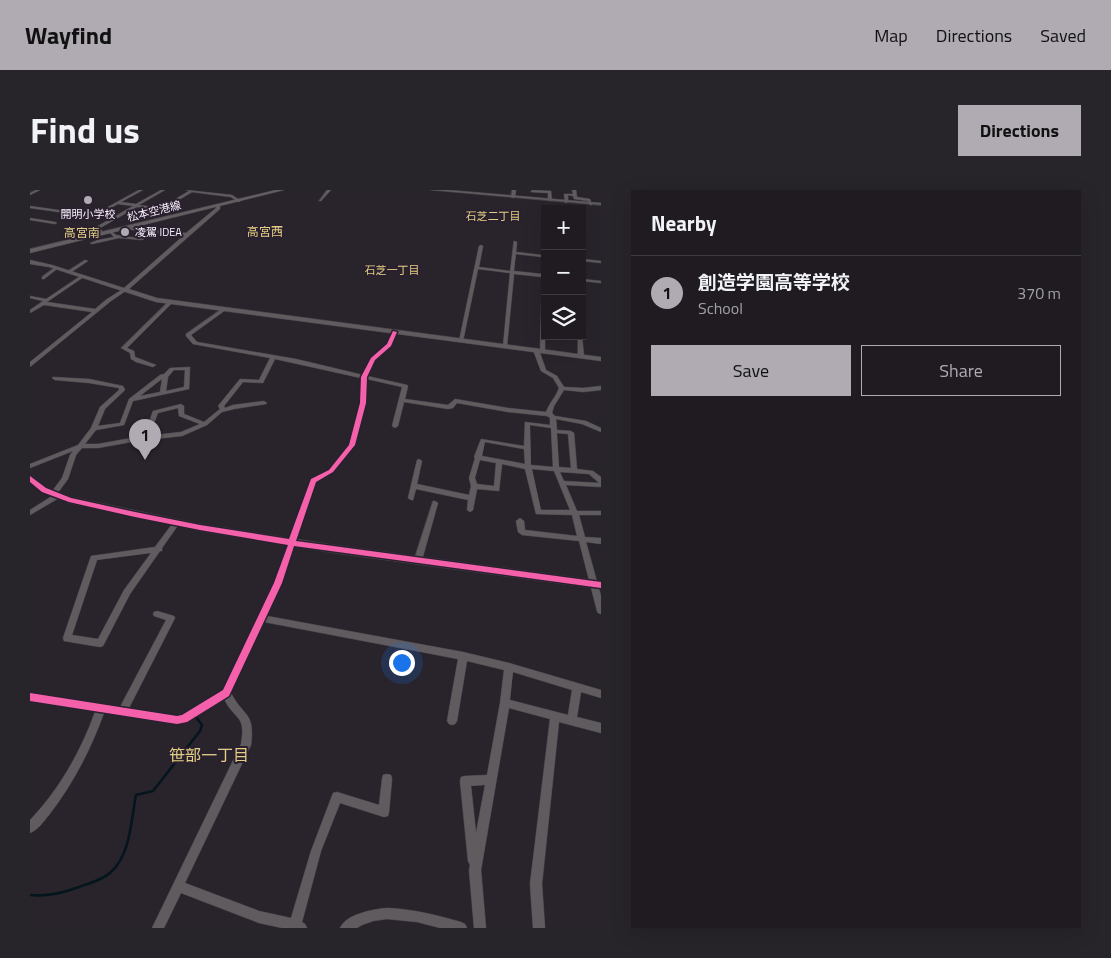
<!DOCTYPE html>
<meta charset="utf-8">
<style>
body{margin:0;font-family:"Titillium Web","Noto Sans JP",sans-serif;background:#27242a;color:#f1f3f6}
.controls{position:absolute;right:15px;top:15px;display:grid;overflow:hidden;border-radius:0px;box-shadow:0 5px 20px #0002}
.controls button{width:45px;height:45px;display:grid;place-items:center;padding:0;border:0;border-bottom:1px solid #3c393f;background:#1f1b21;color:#f1f3f6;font:25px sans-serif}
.you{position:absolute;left:371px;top:472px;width:18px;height:18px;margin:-12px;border:4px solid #fff;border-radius:50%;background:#1a73e8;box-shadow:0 0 0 8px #1a73e833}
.badge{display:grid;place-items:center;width:32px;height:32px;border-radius:50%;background:#b0aab3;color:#111;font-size:16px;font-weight:700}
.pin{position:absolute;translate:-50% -41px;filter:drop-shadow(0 1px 2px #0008)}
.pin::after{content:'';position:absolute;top:26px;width:18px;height:15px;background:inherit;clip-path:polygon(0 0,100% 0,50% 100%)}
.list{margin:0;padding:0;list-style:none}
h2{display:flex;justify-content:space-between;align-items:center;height:65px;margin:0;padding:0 20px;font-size:21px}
h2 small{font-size:16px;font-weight:400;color:#a1a1a5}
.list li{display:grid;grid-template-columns:32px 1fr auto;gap:15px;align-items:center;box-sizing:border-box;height:75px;padding:0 20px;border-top:1px solid #3c393f}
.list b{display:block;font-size:19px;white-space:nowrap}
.list p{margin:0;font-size:16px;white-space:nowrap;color:#a1a1a5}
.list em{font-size:16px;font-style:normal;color:#a1a1a5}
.actions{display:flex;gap:10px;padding:15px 20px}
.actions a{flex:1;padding:11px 0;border:1px solid #b0aab3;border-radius:0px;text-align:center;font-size:18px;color:#b0aab3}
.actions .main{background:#b0aab3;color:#111}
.icon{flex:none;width:28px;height:28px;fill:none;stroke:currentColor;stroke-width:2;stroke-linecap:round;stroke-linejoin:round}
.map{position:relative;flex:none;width:571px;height:738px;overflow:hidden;border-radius:0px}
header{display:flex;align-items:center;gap:30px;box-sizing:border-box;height:70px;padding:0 25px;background:#b0aab3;color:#111}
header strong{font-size:24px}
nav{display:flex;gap:28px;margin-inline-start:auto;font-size:18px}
.intro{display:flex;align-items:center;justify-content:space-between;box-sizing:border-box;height:120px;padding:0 30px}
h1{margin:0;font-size:35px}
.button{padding:12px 22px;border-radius:0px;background:#b0aab3;color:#111;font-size:18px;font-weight:700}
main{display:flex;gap:30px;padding:0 30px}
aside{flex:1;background:#1f1b21;border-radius:0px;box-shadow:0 5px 20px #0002}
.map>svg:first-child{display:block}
</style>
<header>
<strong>Wayfind</strong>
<nav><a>Map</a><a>Directions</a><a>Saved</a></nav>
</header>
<div class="intro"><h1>Find us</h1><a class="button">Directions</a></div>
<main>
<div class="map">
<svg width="571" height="738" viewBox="0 0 571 738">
<rect width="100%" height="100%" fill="#29242c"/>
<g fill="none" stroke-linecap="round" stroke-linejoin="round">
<path stroke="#04151d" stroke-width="2.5" d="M 0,705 C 17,707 33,703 49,697 C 60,693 73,690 81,682 C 101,664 101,629 106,605 L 123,601 L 170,541 L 172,535 L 166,527"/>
<defs>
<g id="minor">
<polygon points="6,0 10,0 0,5 0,3"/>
<polygon points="109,0 113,0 91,12 106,14 131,0 135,0 109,15 130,18 159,1 156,0 202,5 211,11 208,12 201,7 162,2 132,20 107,17 70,38 74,44 72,45 66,38 68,36 103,16 88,14 64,27 0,18 0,16 63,25"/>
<polygon points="297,0 301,0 291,11 289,11"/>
<polygon points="482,0 486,0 485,7 483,8 481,7"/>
<polygon points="502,0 521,1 522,10 520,11 518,10 518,3 501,2"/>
<polygon points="542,0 546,0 547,7 560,9 562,15 560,15 558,11 544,9 543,6 538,5 538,12 535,13 534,4 543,4"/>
<polygon points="0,28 25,32 27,33 25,34 0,30"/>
<polygon points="81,41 86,45 114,49 112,50 89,48 62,54 60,53 68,50 84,47 79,42"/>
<path d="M 484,51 L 487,52 L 486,62 L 512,65 L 512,55 L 515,54 L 515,162 L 510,161 L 512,87 L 484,84 L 477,156 L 475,157 L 473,156 L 480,83 L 448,79 L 433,151 L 431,152 L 429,151 L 449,56 L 451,55 L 453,56 L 449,77 L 480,81 ZM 486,64 L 512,67 L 512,84 L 484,81 Z"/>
<polygon points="552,69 571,71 571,73 552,71"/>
<polygon points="55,70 58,71 40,83 38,83 38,81"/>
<polygon points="24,78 27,79 14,89 12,89 12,87"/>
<polygon points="52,85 55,86 17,112 65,119 77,109 93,99 97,100 81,111 0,177 0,172 62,122 14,115 0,123 0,120 13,111 0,108 0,106 16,109"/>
<polygon points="552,89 571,91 571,93 552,91"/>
<polygon points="139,111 143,112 97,158 104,161 105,167 126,175 123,177 106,172 101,169 100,163 91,158"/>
<path d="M 193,118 L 197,119 L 161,145 L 167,152 L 266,169 L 333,185 L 341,168 L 357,154 L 363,141 L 367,141 L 367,142 L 361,156 L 345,170 L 337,186 L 377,195 L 378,196 L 375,209 L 418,215 L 425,209 L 478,218 L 516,222 C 519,213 526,207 529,198 L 523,188 L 511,181 L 503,160 L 506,158 L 509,160 L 516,180 L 527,186 L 534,197 L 553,198 L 571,196 L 571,200 L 553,202 L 534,200 L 524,216 L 522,223 L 525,226 L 556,231 L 571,238 L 571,242 L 552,234 L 526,229 L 527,240 L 541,241 L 544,243 L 547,279 L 563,281 L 571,287 L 571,297 L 536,295 L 547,321 L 571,321 L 571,325 L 549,325 L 555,347 L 571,348 L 571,354 L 556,352 L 571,406 L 571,424 L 568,423 L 567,421 L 549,351 L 492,345 L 488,342 L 486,331 L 490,328 L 494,331 L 495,340 L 547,346 L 542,325 L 506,324 L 495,279 L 472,274 L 469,301 L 447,299 L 443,320 L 440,322 L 437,320 L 438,310 L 386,299 L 383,310 L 381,310 L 378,308 L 387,270 L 389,269 L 392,271 L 387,294 L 439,305 L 441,296 L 439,288 L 445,268 L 444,267 L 451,249 L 494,256 L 495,232 L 520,235 L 520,228 L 517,226 L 478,222 L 427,213 L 423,218 L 418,219 L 374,212 L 368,236 L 365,238 L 362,236 L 372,197 L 337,189 L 336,213 L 325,255 L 303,282 L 286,292 L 252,393 L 237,426 L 433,462 L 479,473 L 571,500 L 571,508 L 551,502 L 547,527 L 571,533 L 571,543 L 529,532 L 512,694 L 515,738 L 503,738 L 500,694 L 520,529 L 479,518 L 451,680 L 456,738 L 444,738 L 439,680 L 440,675 L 438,671 L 430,591 L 431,587 L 435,586 L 457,585 L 470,513 L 474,480 L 437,471 L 427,531 L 425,534 L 422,535 L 419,534 L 417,531 L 428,469 L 234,432 L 201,503 C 214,528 225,521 221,555 L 155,693 L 229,721 L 261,728 L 281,661 L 303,603 L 307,602 L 349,615 L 352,589 L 353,585 L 357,584 L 361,585 L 362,589 L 359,622 L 358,626 L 354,627 L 310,613 L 291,661 L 272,732 L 275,734 L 277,738 L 252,738 L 229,733 L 151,703 L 134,738 L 122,738 L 211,554 C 216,524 206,532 194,509 L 157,532 L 147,534 L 74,523 C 61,559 43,594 19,625 C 14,631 8,640 0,643 L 0,630 C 29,600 51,561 65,522 L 0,511 L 0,503 L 90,517 L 136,430 L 124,426 L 123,424 L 124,422 L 127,421 L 144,426 L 145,428 L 99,518 L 147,526 L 152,525 L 193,500 L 244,393 L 280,291 L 299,280 L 319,255 L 330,213 L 331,188 L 245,169 L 233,193 L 213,192 L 194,216 L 195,218 L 203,215 L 234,211 L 237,213 L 236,214 L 204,219 L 192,222 L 177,235 L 152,246 L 107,251 L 68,258 L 52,258 L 46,265 L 38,289 L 27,304 L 29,304 L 30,306 L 29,308 L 0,325 L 0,320 L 22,306 L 20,304 L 32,288 L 40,265 L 43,261 L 0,278 L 0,274 L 48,255 L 61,238 L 70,217 L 89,200 L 89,198 L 59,193 L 25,190 L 22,188 L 23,187 L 59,189 L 93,196 L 95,200 L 75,219 L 68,236 L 90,233 L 99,209 L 130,185 L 134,184 L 140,178 L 160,177 L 159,199 L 103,211 L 94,235 L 66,240 L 55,254 L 68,254 L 107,247 L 151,242 L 170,234 L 149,226 L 148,218 L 128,223 L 124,233 L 120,233 L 119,232 L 123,221 L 151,214 L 154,216 L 154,224 L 174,232 L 190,219 L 188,216 L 210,189 L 229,190 L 240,168 L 163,154 L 156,146 L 156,144 ZM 144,180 L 155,180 L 154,197 L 136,201 L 138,187 ZM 132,189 L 130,202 L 110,206 ZM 500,235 L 521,238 L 523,277 L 501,275 ZM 527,243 L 538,244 L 541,278 L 529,277 ZM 455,252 L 494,259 L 495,274 L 452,266 ZM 450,270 L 466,273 L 464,296 L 447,294 L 445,288 ZM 502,279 L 524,281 L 540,320 L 511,320 ZM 530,282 L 559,284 L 569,293 L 534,291 ZM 483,482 L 542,500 L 538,525 L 480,510 ZM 455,595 L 446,643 L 441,596 Z"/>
<polygon points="548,146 552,146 554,166 551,168 548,166"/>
<polygon points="403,311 405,311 408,313 392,370 391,372 385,372 384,370"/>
<path d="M 147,329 L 151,332 L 149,334 L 132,358 L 132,361 L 130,361 L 100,404 L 73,456 L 70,457 L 34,451 L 33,448 L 61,366 L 125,357 L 145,330 ZM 121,363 L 94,400 L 68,449 L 42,445 L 67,370 Z"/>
<path d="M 357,718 C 383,719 406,725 431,732 L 435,734 L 437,738 L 410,738 L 387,732 L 357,729 L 343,731 L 332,735 L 327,738 L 310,738 C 316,724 344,719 357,718 Z"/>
</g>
<g id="tertiary">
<polygon points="401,0 418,0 571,13 571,15"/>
<polygon points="186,15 190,15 190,19 99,99 127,108 571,167 571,171 126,112 19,77 0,74 0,70 22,75 94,98 153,46 95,39 93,37 156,43 186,18"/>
<polygon points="0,285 17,298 41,307 170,334 304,355 571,391 571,399 304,363 170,341 39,313 11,302 0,293"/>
</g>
<polygon id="secondary" points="246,0 254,0 0,63 0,59"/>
</defs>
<use href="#minor" stroke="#454248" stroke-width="1"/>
<use href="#tertiary" stroke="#454248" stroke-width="1"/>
<use href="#secondary" stroke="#454248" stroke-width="1"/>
<use href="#minor" fill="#605b5e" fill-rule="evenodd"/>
<use href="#tertiary" fill="#605b5e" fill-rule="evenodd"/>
<use href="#secondary" fill="#645e62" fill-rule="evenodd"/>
<defs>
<polygon id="cycleway" points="363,141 367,142 361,156 345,170 337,187 336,213 325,255 303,282 286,292 266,351 571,392 571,398 264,356 252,393 199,506 157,532 147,534 0,511 0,503 147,526 152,525 193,500 244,393 258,355 170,340 105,327 39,312 12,302 0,292 0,286 16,298 41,308 105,322 170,335 259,349 281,289 299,280 319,255 330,213 331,187 341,168 357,154"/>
</defs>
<use href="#cycleway" stroke="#2a202f" stroke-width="3"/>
<use href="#cycleway" fill="#f560ab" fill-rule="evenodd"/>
</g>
<g fill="#b0aab3" stroke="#2a202f" stroke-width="2">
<circle cx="58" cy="10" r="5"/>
<circle cx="95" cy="42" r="5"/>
</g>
<g text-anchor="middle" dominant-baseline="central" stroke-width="4" stroke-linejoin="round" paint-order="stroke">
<g font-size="11" fill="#f9f2fc" stroke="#2a202f">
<text transform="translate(124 21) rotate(-14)">松本空港線</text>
</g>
<g font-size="11" fill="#f9f2fc" stroke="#2a202f">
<text x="58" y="24">開明小学校</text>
<text x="105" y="42" text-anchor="start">凌駕 IDEA</text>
</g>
<g font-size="11" fill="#e0cf81" stroke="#2a202f">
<text x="463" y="26">石芝二丁目</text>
<text x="362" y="80">石芝一丁目</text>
</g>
<g font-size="12" fill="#e0cf81" stroke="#2a202f">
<text x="235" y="41">高宮西</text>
<text x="52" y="42">高宮南</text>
</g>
<g font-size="16" fill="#e0cf81" stroke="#2a202f">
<text x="179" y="565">笹部一丁目</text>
</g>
</g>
</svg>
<div class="controls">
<button>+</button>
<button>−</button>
<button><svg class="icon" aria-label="layers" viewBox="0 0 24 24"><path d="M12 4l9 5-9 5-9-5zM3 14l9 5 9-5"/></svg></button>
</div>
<div class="you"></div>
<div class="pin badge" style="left:115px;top:270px">1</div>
</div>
<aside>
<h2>Nearby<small></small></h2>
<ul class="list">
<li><span class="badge">1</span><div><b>創造学園高等学校</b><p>School</p></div><em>370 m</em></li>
</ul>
<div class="actions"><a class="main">Save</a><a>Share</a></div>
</aside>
</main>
